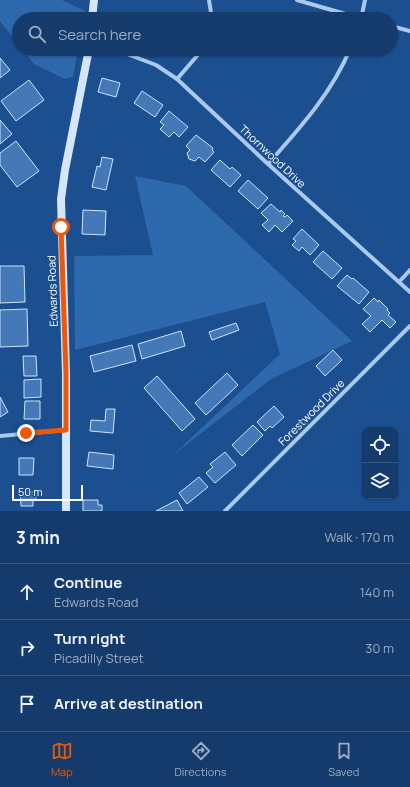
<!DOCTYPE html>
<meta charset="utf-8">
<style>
body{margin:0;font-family:Manrope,sans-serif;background:#1d4271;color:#f1f3f6}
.controls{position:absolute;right:12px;bottom:12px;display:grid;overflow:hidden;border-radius:8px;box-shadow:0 1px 3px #0004}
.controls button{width:36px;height:36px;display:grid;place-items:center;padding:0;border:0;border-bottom:1px solid #33557e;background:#143b6b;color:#f1f3f6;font:20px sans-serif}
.scale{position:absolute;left:12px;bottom:10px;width:71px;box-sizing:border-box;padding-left:4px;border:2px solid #fff;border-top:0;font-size:11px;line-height:14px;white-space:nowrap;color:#fff;-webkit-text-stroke:3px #1b4f8f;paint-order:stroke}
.stop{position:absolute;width:12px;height:12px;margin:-9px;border:3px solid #ea580c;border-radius:50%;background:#fff}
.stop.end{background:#ea580c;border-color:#fff;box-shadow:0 1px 4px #0008}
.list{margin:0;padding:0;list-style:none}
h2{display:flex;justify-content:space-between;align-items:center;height:52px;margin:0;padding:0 16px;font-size:17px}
h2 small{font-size:13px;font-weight:400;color:#9dadc1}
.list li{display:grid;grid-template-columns:26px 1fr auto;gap:12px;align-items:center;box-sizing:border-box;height:56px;padding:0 16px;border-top:1px solid #33557e}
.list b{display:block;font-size:15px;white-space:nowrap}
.list p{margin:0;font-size:13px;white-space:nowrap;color:#9dadc1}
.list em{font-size:13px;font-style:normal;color:#9dadc1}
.icon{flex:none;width:22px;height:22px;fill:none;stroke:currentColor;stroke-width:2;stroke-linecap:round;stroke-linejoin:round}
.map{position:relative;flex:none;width:410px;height:511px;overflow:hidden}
.search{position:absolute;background:#143b6b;box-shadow:0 1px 3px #0004;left:12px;right:12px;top:12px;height:44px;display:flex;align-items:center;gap:10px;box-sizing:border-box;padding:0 14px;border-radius:22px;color:#9dadc1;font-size:15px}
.sheet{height:220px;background:#143b6b}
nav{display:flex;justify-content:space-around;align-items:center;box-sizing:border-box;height:56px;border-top:1px solid #33557e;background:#143b6b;font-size:11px;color:#9dadc1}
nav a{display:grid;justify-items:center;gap:2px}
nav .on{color:#ea580c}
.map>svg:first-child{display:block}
</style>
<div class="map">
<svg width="410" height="511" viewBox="0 0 410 511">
<rect width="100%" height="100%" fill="#1b4f8f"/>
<g fill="#2e69ad">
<polygon points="0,0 62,0 85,11 83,19 19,19 19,45 0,21"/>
<polygon points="22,49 78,49 73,77 65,79 34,64"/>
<polygon points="135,176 186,186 352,341 271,379 173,455 280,354 265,302 75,350 74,256 153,255"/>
</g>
<g fill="#4478b7" stroke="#cfe3fa">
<polygon points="0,58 10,70 0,78"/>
<polygon points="102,78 120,83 116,97 98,92"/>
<polygon points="29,80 44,100 16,121 1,101"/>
<polygon points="142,91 163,105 155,117 134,103"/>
<polygon points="169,111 188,127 179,137 174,132 169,137 160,129 164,125 160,122"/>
<polygon points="0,120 12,134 0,144"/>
<polygon points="196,135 213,148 212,150 214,152 205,162 199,157 195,161 189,159 187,153 190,150 186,146"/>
<polygon points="16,141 39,171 17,187 0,165 0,153"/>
<polygon points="102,157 113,159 106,190 92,187 97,166 100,167"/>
<polygon points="220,160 230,169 232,167 241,175 230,187 211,170"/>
<polygon points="248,180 268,198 258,209 238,191"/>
<polygon points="271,204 280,212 281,210 285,214 283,216 285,217 287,215 293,221 282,232 275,225 269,232 262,225 268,220 261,213"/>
<polygon points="83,210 106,211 105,235 82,234"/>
<polygon points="302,229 319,245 310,255 302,247 299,251 292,245 296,241 293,239"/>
<polygon points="323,251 342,268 332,279 313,262"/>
<polygon points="0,266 24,266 25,302 0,303"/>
<polygon points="347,275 352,279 353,278 369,292 359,304 337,286"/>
<polygon points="374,298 378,302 379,300 388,309 387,310 390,313 388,315 396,322 390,328 382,320 370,332 362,324 371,316 363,309"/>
<polygon points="27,309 28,346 0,347 0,310"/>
<polygon points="236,323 239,330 212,340 209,332"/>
<polygon points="181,331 185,346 142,359 138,344"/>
<polygon points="132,345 136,361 94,372 90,356"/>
<polygon points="333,350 342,360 325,376 316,366"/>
<polygon points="23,356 36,356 37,376 24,376"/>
<polygon points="227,373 238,385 206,415 195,403"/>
<polygon points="157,376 195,419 182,431 144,388"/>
<polygon points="41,379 41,397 24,398 24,380"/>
<polygon points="0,397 8,412 0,417"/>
<polygon points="25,401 40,401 40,419 24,419"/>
<polygon points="274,406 284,417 272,428 270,426 265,431 257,422"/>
<polygon points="106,409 115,409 113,433 90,431 91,420 105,421"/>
<polygon points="253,425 263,435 242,456 232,445"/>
<polygon points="89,452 114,455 113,469 87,466"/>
<polygon points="225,452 236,465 215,483 206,473 213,467 210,464"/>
<polygon points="19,458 34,458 33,475 19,475"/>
<polygon points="199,477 208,487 187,504 179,493"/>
<polygon points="29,489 29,492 36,492 36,500 33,500 33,506 21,506 20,490"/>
<polygon points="83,500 98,500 98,505 102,505 102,511 83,511"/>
<polygon points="177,500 183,511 156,511"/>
</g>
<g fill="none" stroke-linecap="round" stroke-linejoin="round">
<g stroke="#a9c9ee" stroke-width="4">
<polyline points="209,0 212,19"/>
<polyline points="297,0 363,19"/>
<polyline points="361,19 365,0"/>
<polyline points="391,26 410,31"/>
<polyline points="114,49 156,65 177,79 268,164 410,292"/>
<polyline points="177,79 203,49"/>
<path d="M 268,164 C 299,129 332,93 350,49"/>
<polyline points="399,282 410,270"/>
<polyline points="0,436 66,430"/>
<polyline points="225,511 410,326"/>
</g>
<g stroke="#d6e6fa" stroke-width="8">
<polyline points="92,19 94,0"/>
<polyline points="66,511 66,374 61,199 65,170 89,49"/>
</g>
</g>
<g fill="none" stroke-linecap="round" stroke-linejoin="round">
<polyline stroke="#ea580c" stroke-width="5" points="26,433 66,430 66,374 61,227"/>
</g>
<g text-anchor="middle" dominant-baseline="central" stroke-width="3" stroke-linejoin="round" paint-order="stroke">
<g font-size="11" fill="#fff" stroke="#1b4f8f">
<text transform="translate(273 156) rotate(43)">Thornwood Drive</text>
<text transform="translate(52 291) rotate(-92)">Edwards Road</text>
<text transform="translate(311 412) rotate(-45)">Forestwood Drive</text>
</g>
</g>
</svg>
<div class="controls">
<button><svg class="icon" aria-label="locate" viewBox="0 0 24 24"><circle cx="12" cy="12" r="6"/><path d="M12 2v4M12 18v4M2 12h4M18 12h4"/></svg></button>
<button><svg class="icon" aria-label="layers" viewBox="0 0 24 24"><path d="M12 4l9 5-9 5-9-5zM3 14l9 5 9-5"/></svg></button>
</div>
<div class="scale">50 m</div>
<div class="stop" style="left:61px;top:227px"></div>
<div class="stop end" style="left:26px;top:433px"></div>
<div class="search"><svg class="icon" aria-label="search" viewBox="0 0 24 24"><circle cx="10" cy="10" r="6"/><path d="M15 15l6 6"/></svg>Search here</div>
</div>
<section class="sheet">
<h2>3 min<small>Walk · 170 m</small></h2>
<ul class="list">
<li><svg class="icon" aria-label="ahead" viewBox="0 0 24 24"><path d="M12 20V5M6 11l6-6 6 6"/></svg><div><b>Continue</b><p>Edwards Road</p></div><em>140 m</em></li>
<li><svg class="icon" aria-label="right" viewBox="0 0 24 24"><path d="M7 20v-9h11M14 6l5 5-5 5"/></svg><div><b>Turn right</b><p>Picadilly Street</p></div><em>30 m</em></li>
<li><svg class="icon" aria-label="arrive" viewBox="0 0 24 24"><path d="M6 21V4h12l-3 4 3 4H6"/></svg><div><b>Arrive at destination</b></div></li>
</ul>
</section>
<nav>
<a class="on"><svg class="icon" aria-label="map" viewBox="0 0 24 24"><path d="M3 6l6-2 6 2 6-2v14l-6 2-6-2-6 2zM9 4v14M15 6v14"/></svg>Map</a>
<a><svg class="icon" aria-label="directions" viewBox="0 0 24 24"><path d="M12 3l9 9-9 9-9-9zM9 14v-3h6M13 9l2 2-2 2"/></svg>Directions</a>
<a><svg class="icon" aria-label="saved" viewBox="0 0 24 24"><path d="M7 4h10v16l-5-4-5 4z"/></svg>Saved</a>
</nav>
